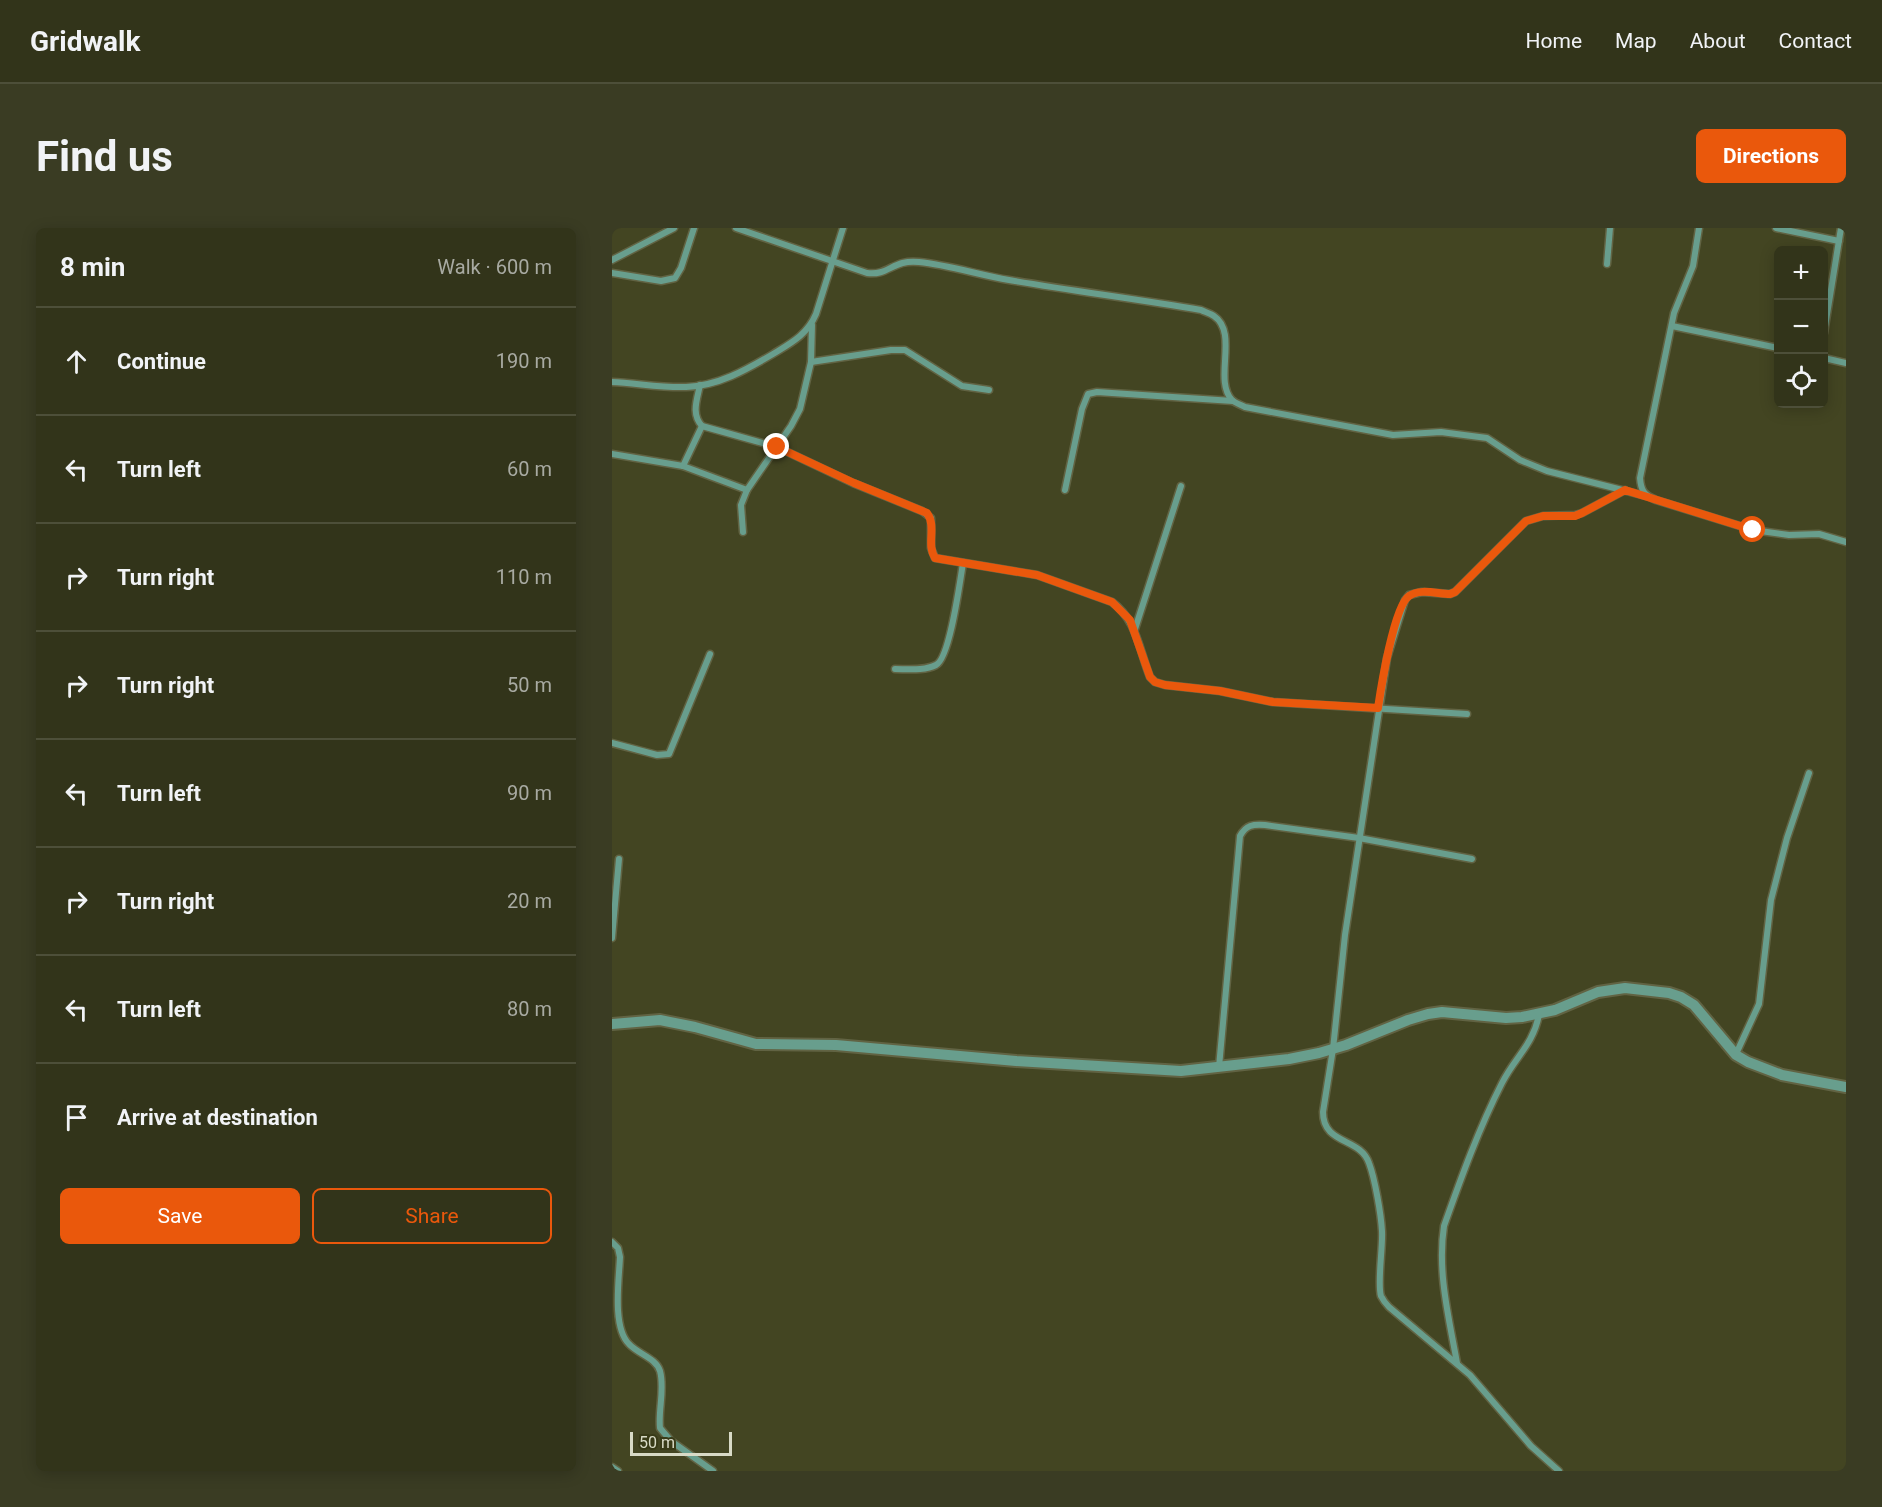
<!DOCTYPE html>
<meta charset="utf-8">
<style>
body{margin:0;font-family:Roboto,sans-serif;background:#3a3c23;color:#f1f3f6}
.controls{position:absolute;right:18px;top:18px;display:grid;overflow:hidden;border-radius:9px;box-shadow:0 3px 15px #0003}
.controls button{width:54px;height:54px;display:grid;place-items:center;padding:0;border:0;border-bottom:2px solid #4d4f39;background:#32341a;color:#f1f3f6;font:30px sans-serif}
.scale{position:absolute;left:18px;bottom:15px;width:102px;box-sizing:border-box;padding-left:6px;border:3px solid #d8dac6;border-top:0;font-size:16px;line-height:21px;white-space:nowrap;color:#d8dac6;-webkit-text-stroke:4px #383a17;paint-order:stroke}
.stop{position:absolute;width:18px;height:18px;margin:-14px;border:4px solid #ea580c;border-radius:50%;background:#fff}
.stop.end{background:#ea580c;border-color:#fff;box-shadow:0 2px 6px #0008}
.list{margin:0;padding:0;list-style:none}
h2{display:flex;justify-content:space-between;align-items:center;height:78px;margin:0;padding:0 24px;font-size:26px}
h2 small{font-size:20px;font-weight:400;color:#a8aaa2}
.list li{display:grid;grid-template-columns:39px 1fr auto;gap:18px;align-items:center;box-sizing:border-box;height:108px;padding:0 24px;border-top:2px solid #4d4f39}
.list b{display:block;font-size:22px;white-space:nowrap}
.list em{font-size:20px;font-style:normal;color:#a8aaa2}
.actions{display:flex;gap:12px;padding:18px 24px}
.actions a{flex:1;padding:14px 0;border:2px solid #ea580c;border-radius:9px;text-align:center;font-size:21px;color:#ea580c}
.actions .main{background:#ea580c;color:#fff}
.icon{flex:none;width:33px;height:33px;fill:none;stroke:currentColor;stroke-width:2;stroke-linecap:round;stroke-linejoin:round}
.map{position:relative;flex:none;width:1234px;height:1243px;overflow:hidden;border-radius:9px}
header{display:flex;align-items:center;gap:36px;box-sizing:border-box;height:84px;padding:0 30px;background:#32341a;border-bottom:2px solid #4d4f39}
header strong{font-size:28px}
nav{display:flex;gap:33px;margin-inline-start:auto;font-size:21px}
.intro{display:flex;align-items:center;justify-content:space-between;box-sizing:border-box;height:144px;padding:0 36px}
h1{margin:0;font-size:42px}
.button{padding:15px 27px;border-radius:9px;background:#ea580c;color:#fff;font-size:21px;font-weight:700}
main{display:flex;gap:36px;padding:0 36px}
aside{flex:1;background:#32341a;border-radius:9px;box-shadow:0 3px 15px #0003}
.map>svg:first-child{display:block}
</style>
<header>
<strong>Gridwalk</strong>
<nav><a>Home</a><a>Map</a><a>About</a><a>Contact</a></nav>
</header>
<div class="intro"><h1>Find us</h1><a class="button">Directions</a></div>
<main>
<aside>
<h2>8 min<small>Walk · 600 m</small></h2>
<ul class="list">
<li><svg class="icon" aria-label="ahead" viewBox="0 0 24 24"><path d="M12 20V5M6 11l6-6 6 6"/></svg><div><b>Continue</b></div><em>190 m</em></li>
<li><svg class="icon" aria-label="left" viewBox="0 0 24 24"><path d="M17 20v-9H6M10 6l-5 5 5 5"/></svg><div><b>Turn left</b></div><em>60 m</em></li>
<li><svg class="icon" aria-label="right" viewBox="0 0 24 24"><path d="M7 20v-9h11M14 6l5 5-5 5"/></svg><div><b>Turn right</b></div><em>110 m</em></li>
<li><svg class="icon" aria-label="right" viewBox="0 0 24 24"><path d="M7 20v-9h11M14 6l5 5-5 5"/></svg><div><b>Turn right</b></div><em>50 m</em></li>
<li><svg class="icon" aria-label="left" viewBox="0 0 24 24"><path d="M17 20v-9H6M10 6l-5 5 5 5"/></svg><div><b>Turn left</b></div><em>90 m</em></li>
<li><svg class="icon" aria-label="right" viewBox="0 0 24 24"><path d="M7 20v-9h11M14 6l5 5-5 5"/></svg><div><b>Turn right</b></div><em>20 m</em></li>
<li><svg class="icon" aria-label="left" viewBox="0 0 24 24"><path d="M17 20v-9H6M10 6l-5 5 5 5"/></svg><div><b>Turn left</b></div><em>80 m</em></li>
<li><svg class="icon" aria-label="arrive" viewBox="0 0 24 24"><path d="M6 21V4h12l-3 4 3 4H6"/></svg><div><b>Arrive at destination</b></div></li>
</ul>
<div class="actions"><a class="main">Save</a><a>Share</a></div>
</aside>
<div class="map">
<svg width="1234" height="1243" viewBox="0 0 1234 1243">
<rect width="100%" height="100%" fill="#434522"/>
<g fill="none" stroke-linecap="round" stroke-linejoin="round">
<defs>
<g id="minor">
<path d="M 124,0 L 255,45 C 277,48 281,31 307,34 C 337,37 367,47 397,52 C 461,63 525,71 589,82 C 593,84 598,85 602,88 C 627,105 601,152 620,172 C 623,175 629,177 633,179 L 781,207 L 829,204 L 875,210 L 908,232 L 935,243 L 1034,268"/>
<path d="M 1087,0 L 1081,38 L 1062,85 L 1028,250 C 1029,263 1032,267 1044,272 L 1141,302 L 1177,307 L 1207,306 L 1234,314"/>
<polyline points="1164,0 1227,13"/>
<polyline points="0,32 62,0"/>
<polyline points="995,36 998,0"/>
<polyline points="0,45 49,53 63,50 69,40 82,0"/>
<polyline points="1060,98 1166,120"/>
<polyline points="1212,105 1229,0"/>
<polyline points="1212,130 1234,135"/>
<polyline points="199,134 279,122 293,122 350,158 377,162"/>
<path d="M 0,154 C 24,155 50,160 74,159 C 106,158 134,142 161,126 C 179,115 195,107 204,86 L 231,0"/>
<path d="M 88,157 C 85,172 79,186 90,198 L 165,219 L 241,255 L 310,283 L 319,290 L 319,320 L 323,330 L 425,347 L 500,374 C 525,392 527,422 538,449 L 543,454 L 553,457 L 608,463 L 661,474 L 855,486"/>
<polyline points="0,226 71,238 135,262"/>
<polyline points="71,238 90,198"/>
<polyline points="453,262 470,181 476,166 485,164 621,173"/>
<polyline points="131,304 129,277 135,262 179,198 188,181 199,134 200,97"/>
<polyline points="523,401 569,258"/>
<path d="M 283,441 C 295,441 313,443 324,437 C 338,430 348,353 351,335"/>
<polyline points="0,515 45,527 57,526 98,426"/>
<polyline points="0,710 7,631"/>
<polyline points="1124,826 1147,776 1159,672 1175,610 1197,545"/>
<path d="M 607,839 L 628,608 C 634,597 641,596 653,597 L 747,610 L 860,631"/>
<path d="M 0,1014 L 6,1020 L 8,1029 C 7,1052 0,1099 17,1116 C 26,1126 44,1130 48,1143 C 53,1161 46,1182 48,1200 L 59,1213 L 101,1243"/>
<path d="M 845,1135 C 837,1090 825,1044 832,998 C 849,950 867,900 890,855 C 903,829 921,817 927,787"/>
<polyline points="0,1239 6,1243"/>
<path d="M 947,1243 L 919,1218 L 858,1147 L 777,1079 C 774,1076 771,1072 769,1068 C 765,1056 771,1019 770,1003 C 769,986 763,951 757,935 C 748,909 711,917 711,884 L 721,821 L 733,707 L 775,430 L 793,372 L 797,367 L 810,364 L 838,366 L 843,364 L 914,293 L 931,288 L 963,287 L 970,285 L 1013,262"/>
</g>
<polyline id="tertiary" points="0,796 48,792 83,799 144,816 224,817 404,833 569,843 677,831 707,825 734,817 796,792 816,786 830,784 894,790 910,789 943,782 986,764 1013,760 1057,765 1069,769 1082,777 1124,827 1136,834 1170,847 1234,859"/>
</defs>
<use href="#minor" stroke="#616343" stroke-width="9"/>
<use href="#tertiary" stroke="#616343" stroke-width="14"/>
<use href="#minor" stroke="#689e8d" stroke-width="6"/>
<use href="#tertiary" stroke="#689e8d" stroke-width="10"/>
</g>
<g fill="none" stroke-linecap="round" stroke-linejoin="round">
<path stroke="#ea580c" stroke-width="8" d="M 165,219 L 242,255 L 315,285 C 325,299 314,316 323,330 L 425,347 L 500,374 L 518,392 L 538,449 L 543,454 L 553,457 L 608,463 L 661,474 L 766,480 C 769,460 782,378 797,368 C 808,360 826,366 838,366 L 843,364 L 914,293 L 931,288 L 963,288 L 970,285 L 1013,262 L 1141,302"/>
</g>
</svg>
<div class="controls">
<button>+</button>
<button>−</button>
<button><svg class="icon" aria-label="locate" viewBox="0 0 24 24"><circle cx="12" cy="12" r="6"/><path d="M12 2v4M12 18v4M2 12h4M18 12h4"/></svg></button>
</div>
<div class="scale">50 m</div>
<div class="stop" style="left:1141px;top:302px"></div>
<div class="stop end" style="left:165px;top:219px"></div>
</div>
</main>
